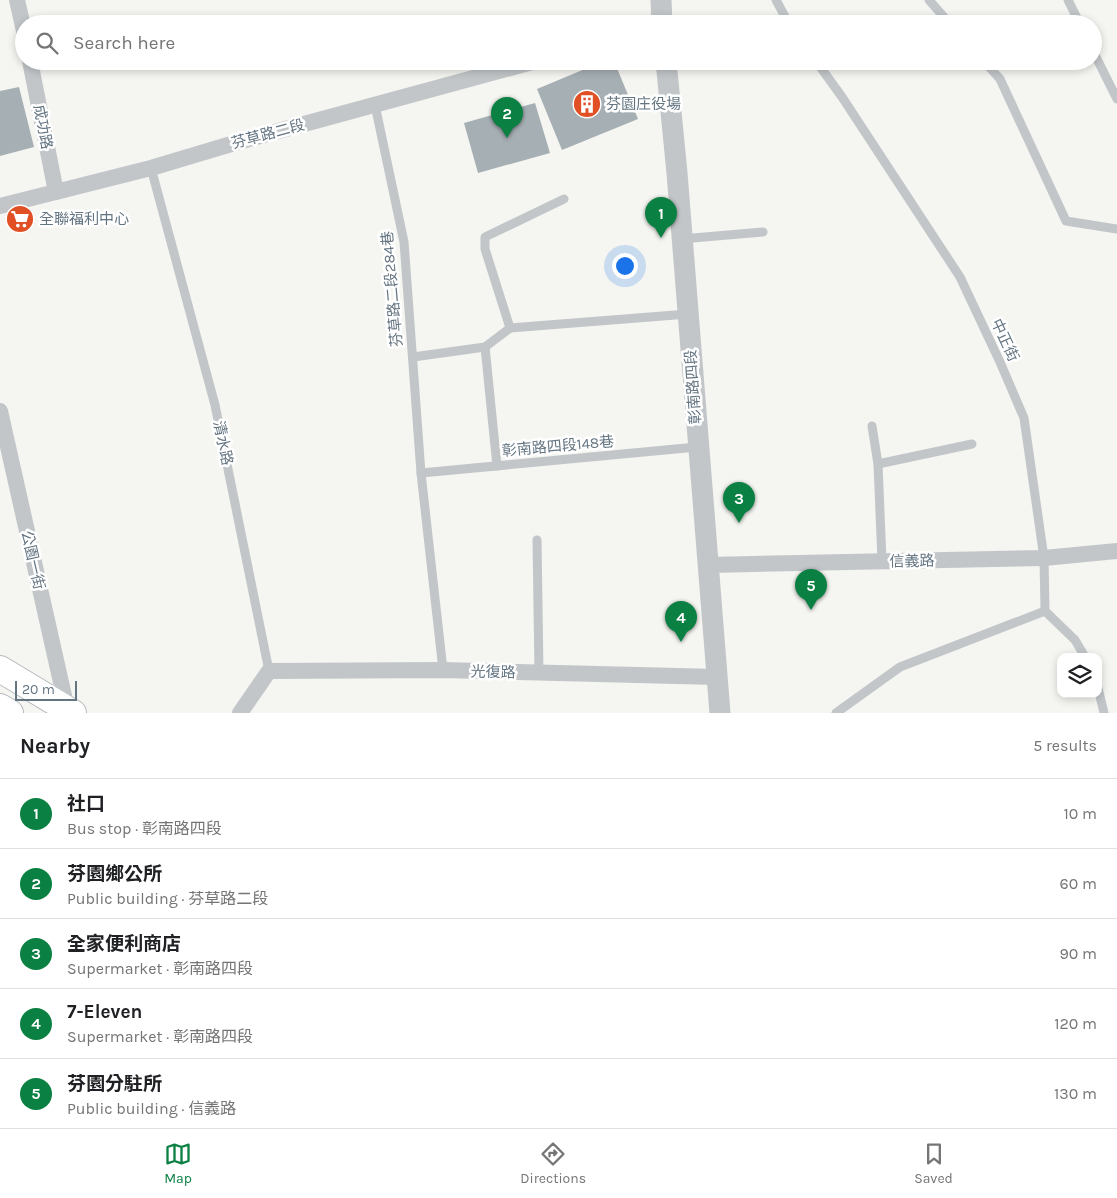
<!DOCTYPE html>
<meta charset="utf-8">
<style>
body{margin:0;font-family:Karla,"Noto Sans TC",sans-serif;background:#f2f2f2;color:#202124}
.controls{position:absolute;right:15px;bottom:15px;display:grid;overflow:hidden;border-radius:10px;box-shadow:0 2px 8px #0003}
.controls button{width:45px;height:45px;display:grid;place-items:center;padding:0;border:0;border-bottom:1px solid #e0e0e0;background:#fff;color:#202124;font:25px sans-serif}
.scale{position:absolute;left:15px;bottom:12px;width:62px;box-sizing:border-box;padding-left:5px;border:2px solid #647582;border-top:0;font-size:14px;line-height:18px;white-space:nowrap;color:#647582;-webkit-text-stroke:4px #fff;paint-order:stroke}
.you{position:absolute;left:624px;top:265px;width:18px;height:18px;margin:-12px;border:4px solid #fff;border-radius:50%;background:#1a73e8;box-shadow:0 0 0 8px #1a73e833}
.badge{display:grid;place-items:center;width:32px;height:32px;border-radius:50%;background:#0b8043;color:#fff;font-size:16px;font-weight:700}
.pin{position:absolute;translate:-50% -41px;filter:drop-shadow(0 1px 2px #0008)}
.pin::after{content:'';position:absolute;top:26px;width:18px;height:15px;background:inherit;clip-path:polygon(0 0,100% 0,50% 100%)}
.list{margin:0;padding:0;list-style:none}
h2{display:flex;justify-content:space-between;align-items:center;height:65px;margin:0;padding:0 20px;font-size:21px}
h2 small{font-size:16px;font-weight:400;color:#757577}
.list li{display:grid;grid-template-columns:32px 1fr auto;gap:15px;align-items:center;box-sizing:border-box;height:70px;padding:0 20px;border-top:1px solid #e0e0e0}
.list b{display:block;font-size:19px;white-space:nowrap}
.list p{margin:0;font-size:16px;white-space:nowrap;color:#757577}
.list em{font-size:16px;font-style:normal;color:#757577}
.icon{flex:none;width:28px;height:28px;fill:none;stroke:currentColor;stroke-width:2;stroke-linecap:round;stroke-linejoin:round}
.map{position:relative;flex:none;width:1117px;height:713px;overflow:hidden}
.search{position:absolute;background:#fff;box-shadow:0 2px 8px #0003;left:15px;right:15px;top:15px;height:55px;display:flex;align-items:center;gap:12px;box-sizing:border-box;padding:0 18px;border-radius:28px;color:#757577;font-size:19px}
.sheet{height:415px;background:#fff}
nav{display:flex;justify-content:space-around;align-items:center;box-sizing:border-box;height:70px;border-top:1px solid #e0e0e0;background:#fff;font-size:14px;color:#757577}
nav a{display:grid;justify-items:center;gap:2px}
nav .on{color:#0b8043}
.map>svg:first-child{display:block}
</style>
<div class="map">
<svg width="1117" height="713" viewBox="0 0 1117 713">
<rect width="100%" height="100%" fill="#f5f5f1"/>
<g fill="#a6afb4">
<polygon points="604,61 614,61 638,119 562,150 537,89"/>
<polygon points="19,87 34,147 0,156 0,91"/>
<polygon points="535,103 550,153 478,173 464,123"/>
</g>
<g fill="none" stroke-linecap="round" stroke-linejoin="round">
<defs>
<g id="primary">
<polyline points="0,669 73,713"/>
<polyline points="0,707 10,713"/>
</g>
</defs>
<use href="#primary" stroke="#b5b9bd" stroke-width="28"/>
<g stroke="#c2c6c9" stroke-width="9">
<polyline points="776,0 789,24"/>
<polyline points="929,0 950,24"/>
<polyline points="1068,0 1080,24"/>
<polyline points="1093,51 1117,99"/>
<polyline points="816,61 842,97 960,277 1000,362 1024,418 1044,558 1045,611 1075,640 1085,657"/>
<polyline points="984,61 1000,79 1066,221 1117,229"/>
<polyline points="375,105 404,242 421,473 443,670"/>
<polyline points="151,168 215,405 269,671"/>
<polyline points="681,239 763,232"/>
<polyline points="510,328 485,249 485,237 564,199"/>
<polyline points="510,328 688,314"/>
<polyline points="485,347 497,466"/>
<polyline points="413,357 485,347 510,328"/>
<polyline points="872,426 878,464 882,561"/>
<polyline points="878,464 972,444"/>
<polyline points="421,473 697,447"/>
<polyline points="537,540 539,673"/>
<polyline points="1098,688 1104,713"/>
<polyline points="836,713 900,667 1045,611"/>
</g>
<g stroke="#c2c6c9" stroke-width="16">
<polyline points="17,0 24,31"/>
<polyline points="30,61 56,192"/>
<polyline points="0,206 151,168 238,142 536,61"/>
<polyline points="0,411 67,709"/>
<polyline points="707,565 1044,558 1117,551"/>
<polyline points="240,713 269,671 443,670 717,677"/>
</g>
<g stroke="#c2c6c9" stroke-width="21">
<polyline points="661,0 662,24"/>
<polyline points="666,61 677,173 720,713"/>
</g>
<use href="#primary" stroke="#fff" stroke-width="26"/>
</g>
<defs>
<symbol id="building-disc" viewBox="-11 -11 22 22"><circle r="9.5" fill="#e15025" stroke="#fff"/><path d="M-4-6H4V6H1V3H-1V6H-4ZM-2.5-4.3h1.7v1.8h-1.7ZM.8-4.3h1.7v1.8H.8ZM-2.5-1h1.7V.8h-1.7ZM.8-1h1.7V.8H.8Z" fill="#fff"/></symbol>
<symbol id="supermarket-disc" viewBox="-11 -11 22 22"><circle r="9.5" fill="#e15025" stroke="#fff"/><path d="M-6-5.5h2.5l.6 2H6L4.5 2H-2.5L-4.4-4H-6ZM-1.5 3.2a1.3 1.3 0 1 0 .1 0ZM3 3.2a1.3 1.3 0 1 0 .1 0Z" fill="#fff"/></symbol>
</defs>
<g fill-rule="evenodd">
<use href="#building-disc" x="571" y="88" width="32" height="32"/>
<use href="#supermarket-disc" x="4" y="203" width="32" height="32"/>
</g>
<g text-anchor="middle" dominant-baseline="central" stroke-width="5" stroke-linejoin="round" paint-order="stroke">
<g font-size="15" fill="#647582" stroke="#fff" text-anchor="start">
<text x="606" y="104">芬園庄役場</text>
<text x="39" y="219">全聯福利中心</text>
</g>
<g font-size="15" fill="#647582" stroke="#fff">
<text transform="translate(43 127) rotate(79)">成功路</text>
<text transform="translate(268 134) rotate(-15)">芬草路二段</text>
<text transform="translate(392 289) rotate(-95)">芬草路二段284巷</text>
<text transform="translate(1005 340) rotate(65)">中正街</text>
<text transform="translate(693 387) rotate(-94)">彰南路四段</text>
<text transform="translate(223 443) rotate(78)">清水路</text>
<text transform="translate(558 446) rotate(-5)">彰南路四段148巷</text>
<text transform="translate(33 560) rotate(77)">公園一街</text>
<text transform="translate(912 561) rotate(-1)">信義路</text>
<text transform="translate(493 672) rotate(1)">光復路</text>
</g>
</g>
</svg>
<div class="controls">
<button><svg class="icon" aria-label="layers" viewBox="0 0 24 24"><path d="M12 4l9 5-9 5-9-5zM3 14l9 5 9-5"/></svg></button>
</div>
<div class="scale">20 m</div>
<div class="you"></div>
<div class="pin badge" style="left:661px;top:238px">1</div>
<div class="pin badge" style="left:507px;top:138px">2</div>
<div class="pin badge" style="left:739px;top:523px">3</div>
<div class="pin badge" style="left:681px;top:642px">4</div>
<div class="pin badge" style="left:811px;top:610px">5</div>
<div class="search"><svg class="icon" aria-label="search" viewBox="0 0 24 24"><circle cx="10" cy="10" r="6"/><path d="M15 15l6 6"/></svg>Search here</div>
</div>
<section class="sheet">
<h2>Nearby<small>5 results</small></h2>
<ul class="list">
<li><span class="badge">1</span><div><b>社口</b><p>Bus stop · 彰南路四段</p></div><em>10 m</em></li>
<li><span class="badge">2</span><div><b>芬園鄉公所</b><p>Public building · 芬草路二段</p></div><em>60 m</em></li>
<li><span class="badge">3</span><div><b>全家便利商店</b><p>Supermarket · 彰南路四段</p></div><em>90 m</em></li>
<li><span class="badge">4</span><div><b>7-Eleven</b><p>Supermarket · 彰南路四段</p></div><em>120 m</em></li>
<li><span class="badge">5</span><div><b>芬園分駐所</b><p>Public building · 信義路</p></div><em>130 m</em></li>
</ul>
</section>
<nav>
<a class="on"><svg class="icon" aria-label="map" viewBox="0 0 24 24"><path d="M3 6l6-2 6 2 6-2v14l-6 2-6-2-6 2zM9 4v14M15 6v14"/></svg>Map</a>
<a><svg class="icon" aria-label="directions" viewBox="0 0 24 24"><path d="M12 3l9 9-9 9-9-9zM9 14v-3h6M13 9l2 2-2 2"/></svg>Directions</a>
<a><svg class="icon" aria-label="saved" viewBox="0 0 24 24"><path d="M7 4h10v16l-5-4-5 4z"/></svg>Saved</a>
</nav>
